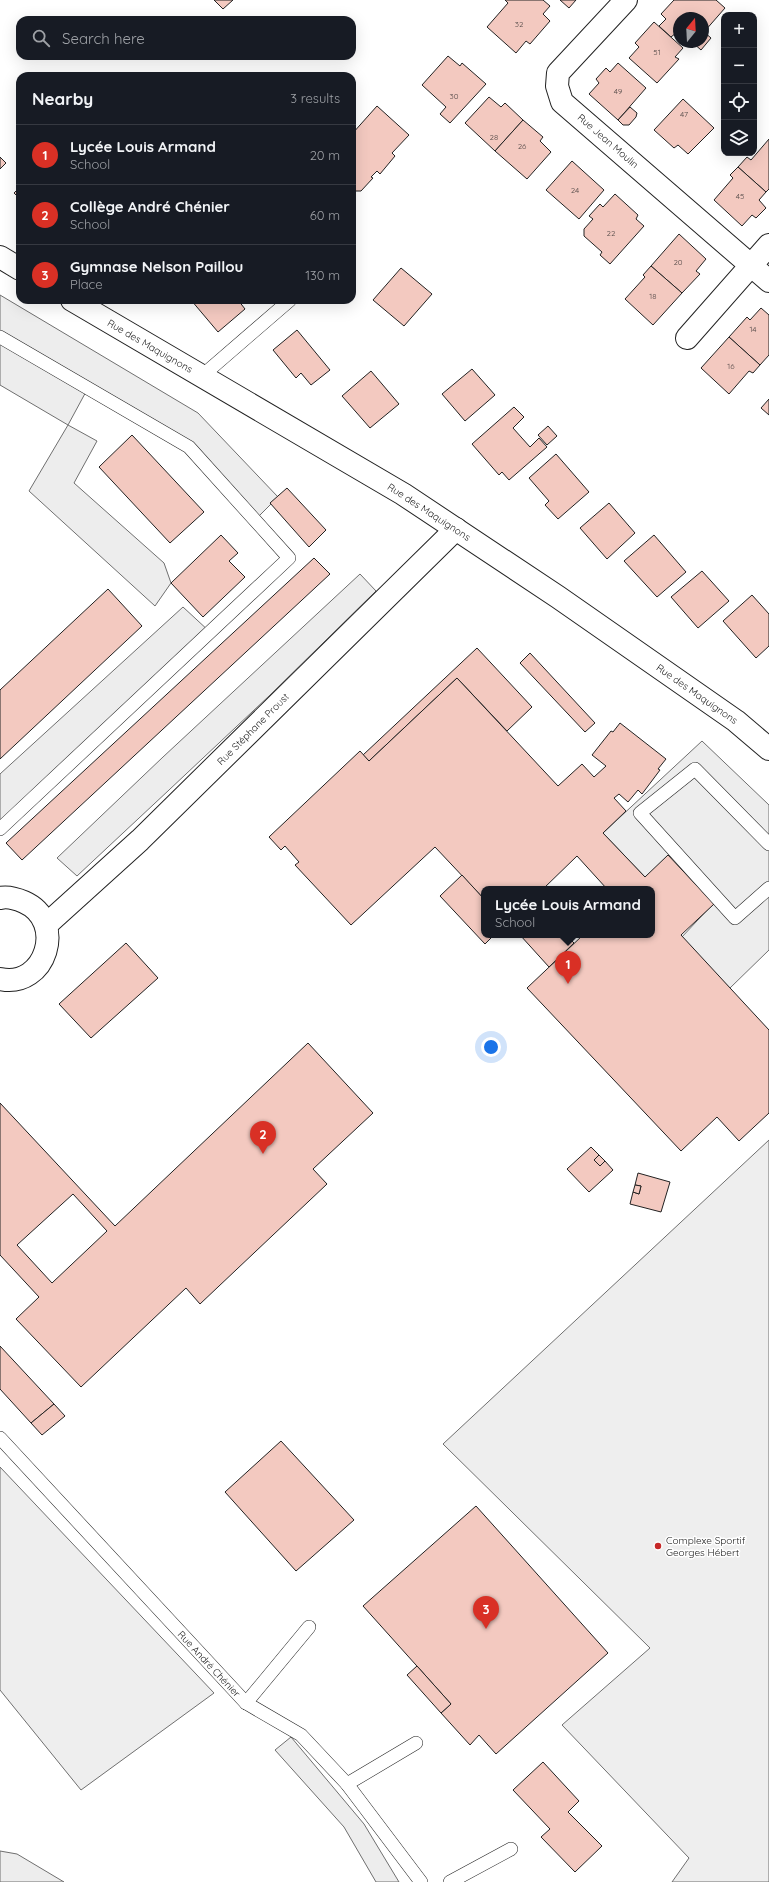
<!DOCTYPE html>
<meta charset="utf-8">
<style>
body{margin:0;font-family:Quicksand,sans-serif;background:#242831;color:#f1f3f6}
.controls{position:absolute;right:12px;top:12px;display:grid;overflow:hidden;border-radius:8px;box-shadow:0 4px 16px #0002}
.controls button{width:36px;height:36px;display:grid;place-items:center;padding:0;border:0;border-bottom:1px solid #363941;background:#171b24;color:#f1f3f6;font:20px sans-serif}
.compass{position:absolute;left:673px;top:12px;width:36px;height:36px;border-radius:50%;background:#171b24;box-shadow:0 4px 16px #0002;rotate:18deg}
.you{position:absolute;left:491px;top:1047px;width:14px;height:14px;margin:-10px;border:3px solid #fff;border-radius:50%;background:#1a73e8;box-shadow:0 0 0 6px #1a73e833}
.badge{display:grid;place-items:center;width:26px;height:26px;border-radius:50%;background:#d93025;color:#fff;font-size:13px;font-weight:700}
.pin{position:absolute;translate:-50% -33px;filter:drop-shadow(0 1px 2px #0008)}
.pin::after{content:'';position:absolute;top:21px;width:14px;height:12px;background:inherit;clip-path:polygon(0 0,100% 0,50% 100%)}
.popup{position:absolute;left:481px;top:886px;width:174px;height:52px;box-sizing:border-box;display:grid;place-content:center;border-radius:8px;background:#171b24;filter:drop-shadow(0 1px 3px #0005);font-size:13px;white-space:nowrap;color:#9ea1a6}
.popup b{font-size:15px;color:#f1f3f6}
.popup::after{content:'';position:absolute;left:50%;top:100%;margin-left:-8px;border:8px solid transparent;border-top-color:#171b24}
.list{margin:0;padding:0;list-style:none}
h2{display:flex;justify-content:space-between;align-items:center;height:52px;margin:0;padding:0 16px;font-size:17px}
h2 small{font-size:13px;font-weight:400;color:#9ea1a6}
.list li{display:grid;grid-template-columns:26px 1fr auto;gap:12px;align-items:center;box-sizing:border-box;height:60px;padding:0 16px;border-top:1px solid #363941}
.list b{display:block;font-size:15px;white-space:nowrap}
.list p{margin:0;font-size:13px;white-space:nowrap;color:#9ea1a6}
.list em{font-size:13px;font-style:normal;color:#9ea1a6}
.icon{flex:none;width:22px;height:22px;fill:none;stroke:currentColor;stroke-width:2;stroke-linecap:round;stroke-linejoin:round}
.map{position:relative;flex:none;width:769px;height:1882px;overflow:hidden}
.search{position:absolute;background:#171b24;box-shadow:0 4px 16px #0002;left:16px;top:16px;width:340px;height:44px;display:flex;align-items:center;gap:10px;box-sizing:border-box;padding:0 14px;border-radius:12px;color:#9ea1a6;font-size:15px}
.panel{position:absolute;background:#171b24;box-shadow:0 4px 16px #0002;left:16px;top:72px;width:340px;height:232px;border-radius:12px}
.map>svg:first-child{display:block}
</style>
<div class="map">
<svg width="769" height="1882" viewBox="0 0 769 1882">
<rect width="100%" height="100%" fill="#fff"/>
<g fill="#eee" stroke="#6f6f6f">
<polygon points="769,1140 769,1882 672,1882 689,1858 562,1725 650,1648 443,1444"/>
<polygon points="0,1467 214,1693 81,1790 0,1690"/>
</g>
<g fill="#ededed" stroke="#6f6f6f">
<polygon points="0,295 198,413 278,497 255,520 189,447 88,388 68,425 97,441 74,483 164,563 171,583 155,606 29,491 68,425 0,385"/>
<polygon points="360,574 376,591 269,696 169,790 77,876 57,858 163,757"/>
<polygon points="183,607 210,632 0,829 0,774"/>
<polygon points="702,741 769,805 769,950 730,988 680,939 713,904 645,877 603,833"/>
<polygon points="291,1737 364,1824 399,1882 376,1882 344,1827 275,1750"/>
<polygon points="0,1851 17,1854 64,1882 0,1882"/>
</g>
<g fill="#f3c9c0" stroke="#222" fill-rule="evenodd">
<polygon points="214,0 233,0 223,9"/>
<polygon points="505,0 543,0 550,6 543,14 550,21 530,44 526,41 516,53 487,27 508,3"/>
<polygon points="560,0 576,0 569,8"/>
<polygon points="674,0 716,0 725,8 704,32 711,38 701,50 692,42 703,42 703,18 679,18 679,36 676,33 671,37 659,26 666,19 661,14"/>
<polygon points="654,22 683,48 675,57 679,59 657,83 629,58 639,47 635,43"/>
<polygon points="448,56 460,66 462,63 486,84 450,123 440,114 446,107 422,85"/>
<polygon points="618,63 646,88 618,120 589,94 599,83 596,79 606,68 610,72"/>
<polygon points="489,97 501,107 505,103 523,120 495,151 465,123"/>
<polygon points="683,99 714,128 688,154 678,145 674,148 654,130"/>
<polygon points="377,106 409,135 392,153 395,156 380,174 377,171 371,177 373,178 361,191 352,191 352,134"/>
<polygon points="630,107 637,113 636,117 629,125 623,125 618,120"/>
<polygon points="523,120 543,137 540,141 551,152 527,179 495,151"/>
<polygon points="769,139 769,189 766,192 738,167 747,157 751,160"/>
<polygon points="0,157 6,163 0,169"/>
<polygon points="572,161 604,190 579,219 546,190"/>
<polygon points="738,167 766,192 759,200 766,208 756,218 752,215 742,226 714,200 733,178 730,175"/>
<polygon points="20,187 20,199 14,193"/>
<polygon points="615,194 638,215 636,219 644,226 610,264 600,255 602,252 584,236 584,229 593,219 589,216 600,204 603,207"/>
<polygon points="679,234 706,259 696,271 700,274 682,293 651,266"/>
<polygon points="651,266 682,293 653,325 625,299 645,277 643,275"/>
<polygon points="401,268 432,294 404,326 373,300"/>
<polygon points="191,300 238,300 245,309 218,332"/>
<polygon points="761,308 769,315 769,355 760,365 729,337 747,317 750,320"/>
<polygon points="297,330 330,370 311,385 301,373 296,378 273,350"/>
<polygon points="729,337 760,365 753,373 749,371 729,394 701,368"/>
<polygon points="472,369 495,395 465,421 442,394"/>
<polygon points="371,371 399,404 370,428 342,396"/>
<polygon points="769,399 769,415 761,408"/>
<polygon points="514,407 524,417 513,428 530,447 539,438 547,447 509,480 502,472 499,475 472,444"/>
<polygon points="548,426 557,436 547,445 538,435"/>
<polygon points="132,435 204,512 170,543 99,467"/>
<polygon points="556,454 589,492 558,519 545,505 549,501 529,478"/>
<polygon points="287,488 326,530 309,547 270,503"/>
<polygon points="609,503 635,533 607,559 580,528"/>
<polygon points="221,535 238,553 229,561 245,577 203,617 171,583"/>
<polygon points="654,535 686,572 657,597 624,561"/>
<polygon points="314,558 330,574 22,860 6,843"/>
<polygon points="702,571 729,601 698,628 671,597"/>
<polygon points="108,589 142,626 0,759 0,690"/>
<polygon points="752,595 769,614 769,646 756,658 723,621"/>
<polygon points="477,648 532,707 507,731 457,678 369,761 363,755"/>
<polygon points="530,653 595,723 585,732 520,663"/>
<polygon points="457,678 558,786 582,764 594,777 606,766 592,755 611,731 613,732 620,723 666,759 658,769 660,770 642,794 638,790 628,802 619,794 614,798 626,811 603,833 645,877 668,855 714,904 681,935 769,1030 769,1113 739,1141 717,1117 681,1151 527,988 583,935 652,935 652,889 607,889 577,856 543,889 484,889 484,899 435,847 351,925 295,865 299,862 285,846 281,850 269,837 360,751 369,761"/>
<polygon points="462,875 484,899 484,935 494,935 485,944 440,896"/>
<polygon points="520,935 566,935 574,943 549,967"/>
<polygon points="126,943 158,978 91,1038 59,1004"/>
<path d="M 308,1043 L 373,1113 L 313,1169 L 327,1184 L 200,1304 L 186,1288 L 81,1387 L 16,1319 L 39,1297 L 0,1255 L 0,1103 L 115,1226 ZM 73,1194 L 107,1231 L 52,1283 L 17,1245 Z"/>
<polygon points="591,1147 599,1155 594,1160 600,1166 605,1161 613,1170 589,1192 567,1169"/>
<polygon points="599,1155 605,1161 600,1166 594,1160"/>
<polygon points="638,1173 670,1182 661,1212 630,1204 633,1192 639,1194 641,1186 635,1185"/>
<polygon points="635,1185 641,1186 639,1194 633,1192"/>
<polygon points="0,1346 54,1404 31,1423 0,1389"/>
<polygon points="54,1404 65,1416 42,1435 31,1423"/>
<polygon points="281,1441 354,1520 296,1571 225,1492"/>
<polygon points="476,1506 608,1653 496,1754 479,1735 470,1745 441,1713 451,1704 363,1606"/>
<polygon points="417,1666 451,1704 441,1713 407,1675"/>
<polygon points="543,1762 579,1801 568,1812 602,1846 575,1872 541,1837 550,1829 513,1790"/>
</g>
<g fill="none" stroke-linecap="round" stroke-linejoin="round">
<defs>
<g id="service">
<polyline points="0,337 189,447 289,558 0,829"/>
<polyline points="202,376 290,300"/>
<polyline points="769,844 695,769 640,813 735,918 769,888"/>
<polyline points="0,1438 246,1703 301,1735 347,1784 421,1882"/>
<polyline points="246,1703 309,1627"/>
<polyline points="347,1784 416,1743"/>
<polyline points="450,1882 511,1849"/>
</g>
<g id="minor">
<polyline points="626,0 558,73 557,86 562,102 769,281"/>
<polyline points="0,257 20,269"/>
<polyline points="72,300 403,494 558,597 736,721 769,749"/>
<polyline points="687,338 769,245"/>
<path d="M 0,898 C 8,896 17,899 24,902 C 67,921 46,989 0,979"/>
<polyline points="46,925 140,840 456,529"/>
</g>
</defs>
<use href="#service" stroke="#222" stroke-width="14"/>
<use href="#minor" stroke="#222" stroke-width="24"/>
<use href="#service" stroke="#fff" stroke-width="13"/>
<use href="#minor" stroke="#fff" stroke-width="22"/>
</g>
<circle fill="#c62828" stroke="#fff" stroke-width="1.5" cx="658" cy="1546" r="4"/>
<g text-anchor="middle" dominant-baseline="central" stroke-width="3" stroke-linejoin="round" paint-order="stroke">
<g font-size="8" fill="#564c4a">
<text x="519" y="24">32</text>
<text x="657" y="52">51</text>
<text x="618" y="91">49</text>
<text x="454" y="96">30</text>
<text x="684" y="114">47</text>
<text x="494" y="137">28</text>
<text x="522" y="146">26</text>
<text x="575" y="190">24</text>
<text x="740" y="196">45</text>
<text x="611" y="233">22</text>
<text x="678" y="262">20</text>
<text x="653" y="296">18</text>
<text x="753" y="329">14</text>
<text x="731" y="366">16</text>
</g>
<g font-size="10" fill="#222" stroke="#fff">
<text transform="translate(608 141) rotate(41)">Rue Jean Moulin</text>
<text transform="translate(150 346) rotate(30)">Rue des Maquignons</text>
<text transform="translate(429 512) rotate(33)">Rue des Maquignons</text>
<text transform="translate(697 694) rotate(35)">Rue des Maquignons</text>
<text transform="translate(253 729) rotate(-45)">Rue Stéphane Proust</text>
<text transform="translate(209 1664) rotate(47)">Rue André Chénier</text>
</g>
<g font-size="10" fill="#222" stroke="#fff" text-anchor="start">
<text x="666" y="1540">Complexe Sportif<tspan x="666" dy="12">Georges Hébert</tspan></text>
</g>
</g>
</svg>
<div class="controls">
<button>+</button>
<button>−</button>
<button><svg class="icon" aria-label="locate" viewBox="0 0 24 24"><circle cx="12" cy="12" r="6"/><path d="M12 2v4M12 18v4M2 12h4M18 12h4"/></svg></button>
<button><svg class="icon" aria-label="layers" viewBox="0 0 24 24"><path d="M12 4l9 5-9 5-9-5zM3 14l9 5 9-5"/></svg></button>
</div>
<svg class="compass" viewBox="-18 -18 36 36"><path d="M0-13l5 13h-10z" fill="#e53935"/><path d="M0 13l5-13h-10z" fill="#9ea1a6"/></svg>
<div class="you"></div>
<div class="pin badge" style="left:568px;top:984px">1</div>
<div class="popup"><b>Lycée Louis Armand</b>School</div>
<div class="pin badge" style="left:263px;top:1154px">2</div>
<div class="pin badge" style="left:486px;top:1629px">3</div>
<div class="search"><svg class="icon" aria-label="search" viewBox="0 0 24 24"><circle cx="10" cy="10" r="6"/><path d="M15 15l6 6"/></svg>Search here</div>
<section class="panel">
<h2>Nearby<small>3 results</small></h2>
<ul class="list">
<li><span class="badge">1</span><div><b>Lycée Louis Armand</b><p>School</p></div><em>20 m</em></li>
<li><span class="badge">2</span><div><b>Collège André Chénier</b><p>School</p></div><em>60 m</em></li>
<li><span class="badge">3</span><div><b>Gymnase Nelson Paillou</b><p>Place</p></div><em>130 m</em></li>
</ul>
</section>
</div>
